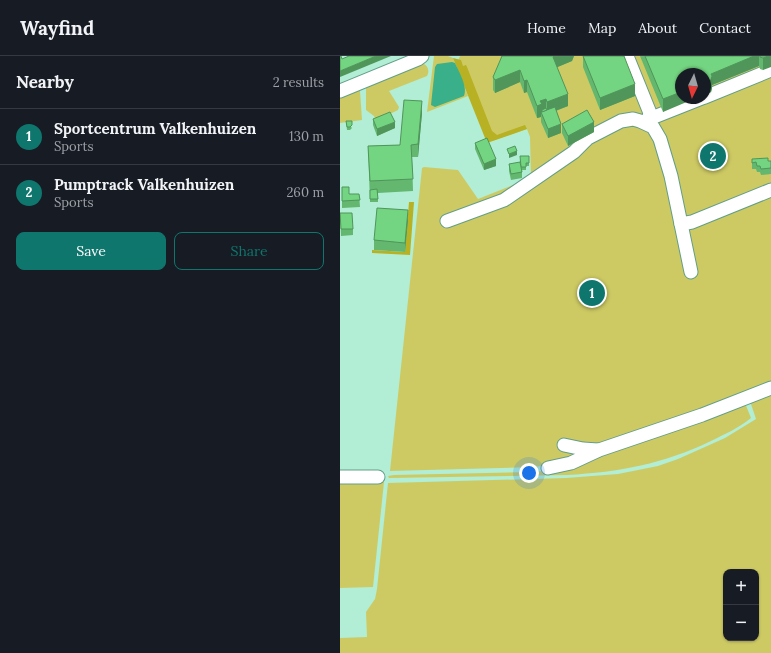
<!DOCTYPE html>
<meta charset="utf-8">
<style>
body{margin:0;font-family:Lora,serif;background:#20242c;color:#f1f3f6}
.controls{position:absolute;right:12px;bottom:12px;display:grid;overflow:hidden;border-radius:8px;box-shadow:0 1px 3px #0004}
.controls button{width:36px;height:36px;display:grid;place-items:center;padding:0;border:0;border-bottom:1px solid #363941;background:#171b24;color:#f1f3f6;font:20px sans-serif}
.compass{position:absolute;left:335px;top:12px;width:36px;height:36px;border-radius:50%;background:#171b24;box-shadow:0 1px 3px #0004;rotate:185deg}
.you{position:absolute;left:189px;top:417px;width:14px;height:14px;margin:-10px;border:3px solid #fff;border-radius:50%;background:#1a73e8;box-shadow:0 0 0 6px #1a73e833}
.badge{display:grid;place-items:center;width:26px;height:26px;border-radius:50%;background:#0f766e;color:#fff;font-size:13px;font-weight:700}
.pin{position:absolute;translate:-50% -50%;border:2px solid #fff;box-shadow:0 1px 4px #0006}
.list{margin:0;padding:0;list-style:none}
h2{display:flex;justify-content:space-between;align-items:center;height:52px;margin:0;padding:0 16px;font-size:17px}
h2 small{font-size:13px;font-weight:400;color:#9ea1a6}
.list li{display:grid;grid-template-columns:26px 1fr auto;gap:12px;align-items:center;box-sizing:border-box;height:56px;padding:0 16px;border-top:1px solid #363941}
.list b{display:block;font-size:15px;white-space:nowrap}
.list p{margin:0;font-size:13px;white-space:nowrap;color:#9ea1a6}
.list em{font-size:13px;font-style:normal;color:#9ea1a6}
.actions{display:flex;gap:8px;padding:12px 16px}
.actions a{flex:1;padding:9px 0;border:1px solid #0f766e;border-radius:8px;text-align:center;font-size:14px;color:#0f766e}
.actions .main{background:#0f766e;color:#fff}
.map{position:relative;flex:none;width:431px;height:597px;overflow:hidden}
header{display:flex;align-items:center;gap:24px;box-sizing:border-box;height:56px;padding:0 20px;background:#171b24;border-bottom:1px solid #363941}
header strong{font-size:19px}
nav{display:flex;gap:22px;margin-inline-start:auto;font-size:14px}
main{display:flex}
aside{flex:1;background:#171b24}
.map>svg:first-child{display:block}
</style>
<header>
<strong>Wayfind</strong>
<nav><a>Home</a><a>Map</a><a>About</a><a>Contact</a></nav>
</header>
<main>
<aside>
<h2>Nearby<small>2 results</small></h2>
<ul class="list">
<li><span class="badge">1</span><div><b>Sportcentrum Valkenhuizen</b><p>Sports</p></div><em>130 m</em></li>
<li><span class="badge">2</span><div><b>Pumptrack Valkenhuizen</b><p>Sports</p></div><em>260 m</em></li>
</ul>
<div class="actions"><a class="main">Save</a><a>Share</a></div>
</aside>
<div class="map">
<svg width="431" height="597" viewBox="0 0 431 597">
<rect width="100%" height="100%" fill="#b1eed5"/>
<g fill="#cdca64" fill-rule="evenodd">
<polygon points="94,0 108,0 113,2 128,40 87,56"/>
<path d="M 120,0 L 431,0 L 431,329 L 212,409 L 193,411 L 50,415 L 82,112 L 84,111 L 118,114 L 138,143 L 191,122 L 190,81 L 187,73 L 152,85 L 118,5 ZM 341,18 L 365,18 L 365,42 L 341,42 Z"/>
<path d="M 82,7 C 88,9 90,15 87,20 L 49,35 L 59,51 L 58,54 L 36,65 L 34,60 L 26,54 L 26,31 Z"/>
<polygon points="17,33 20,35 22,64 0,67 0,40"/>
<path d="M 431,335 L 431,597 L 0,597 L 0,582 L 27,581 L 26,556 L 35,543 L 37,533 L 48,427 L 226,422 L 278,418 L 318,410 L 338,403 L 385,382 L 416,363 L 410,345 ZM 386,516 L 416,516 L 416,582 L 386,582 Z"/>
<path d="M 405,347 L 411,362 C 399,372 385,378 371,385 C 323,408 280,416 227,419 L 49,422 L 48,420 L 54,419 L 194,416 L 211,414 Z"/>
<polygon points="0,423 36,424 44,426 33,531 0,532"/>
</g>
<g fill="#b7b123">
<polygon points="113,2 121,4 123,10 126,9 127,11 152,75 157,79 185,69 187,73 147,87"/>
<polygon points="69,146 74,146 70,199 32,197 32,194 65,196"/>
</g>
<path fill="#39b089" d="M 112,6 L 115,7 C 119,16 128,31 124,40 L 95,51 L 91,49 L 95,11 L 97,8 Z"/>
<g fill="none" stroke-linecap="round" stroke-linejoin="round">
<defs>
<g id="minor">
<polyline points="287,0 310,57 307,67"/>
<polyline points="0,35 78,3 82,0"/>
<polyline points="365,41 431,14"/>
<polyline points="309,63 362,42"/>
<polyline points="107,165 164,144 234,96 248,82 281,65 293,63 300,65 313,71 320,83 331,120 351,216"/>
<polyline points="341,168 352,166 431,134"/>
<polyline points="224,389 243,393 258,394"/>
<polyline points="208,412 231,407 259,394 362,359 431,332"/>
<polyline points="0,421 38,421"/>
</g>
</defs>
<use href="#minor" stroke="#639e87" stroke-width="15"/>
<use href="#minor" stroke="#fff" stroke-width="13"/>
</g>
<g fill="#63b76f">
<polygon points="161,0 234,0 232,5 217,11 228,50 216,55 221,77 208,82 201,66 201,61 197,62 187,36 184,37 180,26 155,37 153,34 153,21 161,4"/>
<polygon points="243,0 284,0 295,40 260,54 243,11"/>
<polygon points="300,0 431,0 423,14 420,13 419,10 372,29 372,32 371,36 365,39 365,18 323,56"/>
<polygon points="82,57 78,101 72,101 73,135 38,137 38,146 30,146 28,90 60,89"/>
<polygon points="33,63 55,72 37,80 33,69"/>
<polygon points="6,65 12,72 10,74 7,74"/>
<polygon points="222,68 254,76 228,90 222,77"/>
<polygon points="135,87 156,110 144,114 135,93"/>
<polygon points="189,100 189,110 186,110 186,114 182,114 182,122 171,124 169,115 169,108 180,107"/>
<polygon points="412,103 428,105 431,105 431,118 421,119 420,116 417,116 416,113 412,113"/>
<polygon points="2,131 9,138 19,138 20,151 2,152"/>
<polygon points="0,157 13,173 13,179 1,180"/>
<polygon points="68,163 65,196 34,194 34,184"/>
</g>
<g fill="#50955a">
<polygon points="36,0 51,0 0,21 0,15"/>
<polygon points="214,0 234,0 232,5 213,13 213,1"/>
<polygon points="414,0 419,0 419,10 372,29 372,32 371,36 365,39 365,26 371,18"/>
<polygon points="428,0 431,0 431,11 423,14 423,2"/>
<polygon points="180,14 180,26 155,37 155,24"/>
<polygon points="187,24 187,36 184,37 184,25"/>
<polygon points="295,28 295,40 260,54 260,42"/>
<polygon points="341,36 341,42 356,42 323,56 323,43"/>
<polygon points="228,38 228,50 207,58 207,46"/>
<polygon points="206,43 206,55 201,56 201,61 197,62 197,50 200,45"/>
<polygon points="82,45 82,57 78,101 78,88"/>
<polygon points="55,66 55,72 37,80 37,73"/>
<polygon points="254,66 254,76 228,90 228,80"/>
<polygon points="221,68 221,77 208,82 208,73"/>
<polygon points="177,95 177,99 169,102 169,98"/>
<polygon points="156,103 156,110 144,114 144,108"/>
<polygon points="68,154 68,163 65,196 65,187"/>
</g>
<g fill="#73d581" stroke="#50955a">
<polygon points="0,0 1,0 2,3 9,0 36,0 0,15"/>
<polygon points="162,0 214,0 213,1 228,38 207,46 206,43 200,45 202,48 197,50 187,24 184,25 180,14 155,24 153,21"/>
<polygon points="243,0 284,0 295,28 260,42"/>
<polygon points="305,0 414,0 371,18 372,20 371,24 365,26 365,18 341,18 341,36 323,43"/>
<polygon points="420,0 428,0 423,2 420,1"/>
<polygon points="64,44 82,45 78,88 71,89 73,123 30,125 28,90 60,89"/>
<polygon points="215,51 221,68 208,73 201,56"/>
<polygon points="206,52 207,54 202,56 202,54"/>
<polygon points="247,54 254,66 228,80 222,68"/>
<polygon points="50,56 55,66 37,73 33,63"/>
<polygon points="6,65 12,65 12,69 10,71 7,71"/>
<polygon points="147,82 156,103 144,108 135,87"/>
<polygon points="175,90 177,95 169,98 167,93"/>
<polygon points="180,100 189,100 189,107 186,107 186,111 181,111"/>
<polygon points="428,102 428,105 431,105 431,112 421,113 420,110 417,110 416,106 412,107 412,103"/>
<polygon points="180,106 182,116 171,118 169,108"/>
<polygon points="2,131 9,131 9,138 19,138 20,144 2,145"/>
<polygon points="37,133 38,143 30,143 30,134"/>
<polygon points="37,152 68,154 65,187 34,184"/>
<polygon points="0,157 12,157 13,173 1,173"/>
</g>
</svg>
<div class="controls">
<button>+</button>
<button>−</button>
</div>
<svg class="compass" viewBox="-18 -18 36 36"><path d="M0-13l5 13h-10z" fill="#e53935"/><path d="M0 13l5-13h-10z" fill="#9ea1a6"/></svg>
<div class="you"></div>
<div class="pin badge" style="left:252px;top:237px">1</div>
<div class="pin badge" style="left:373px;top:100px">2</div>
</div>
</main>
